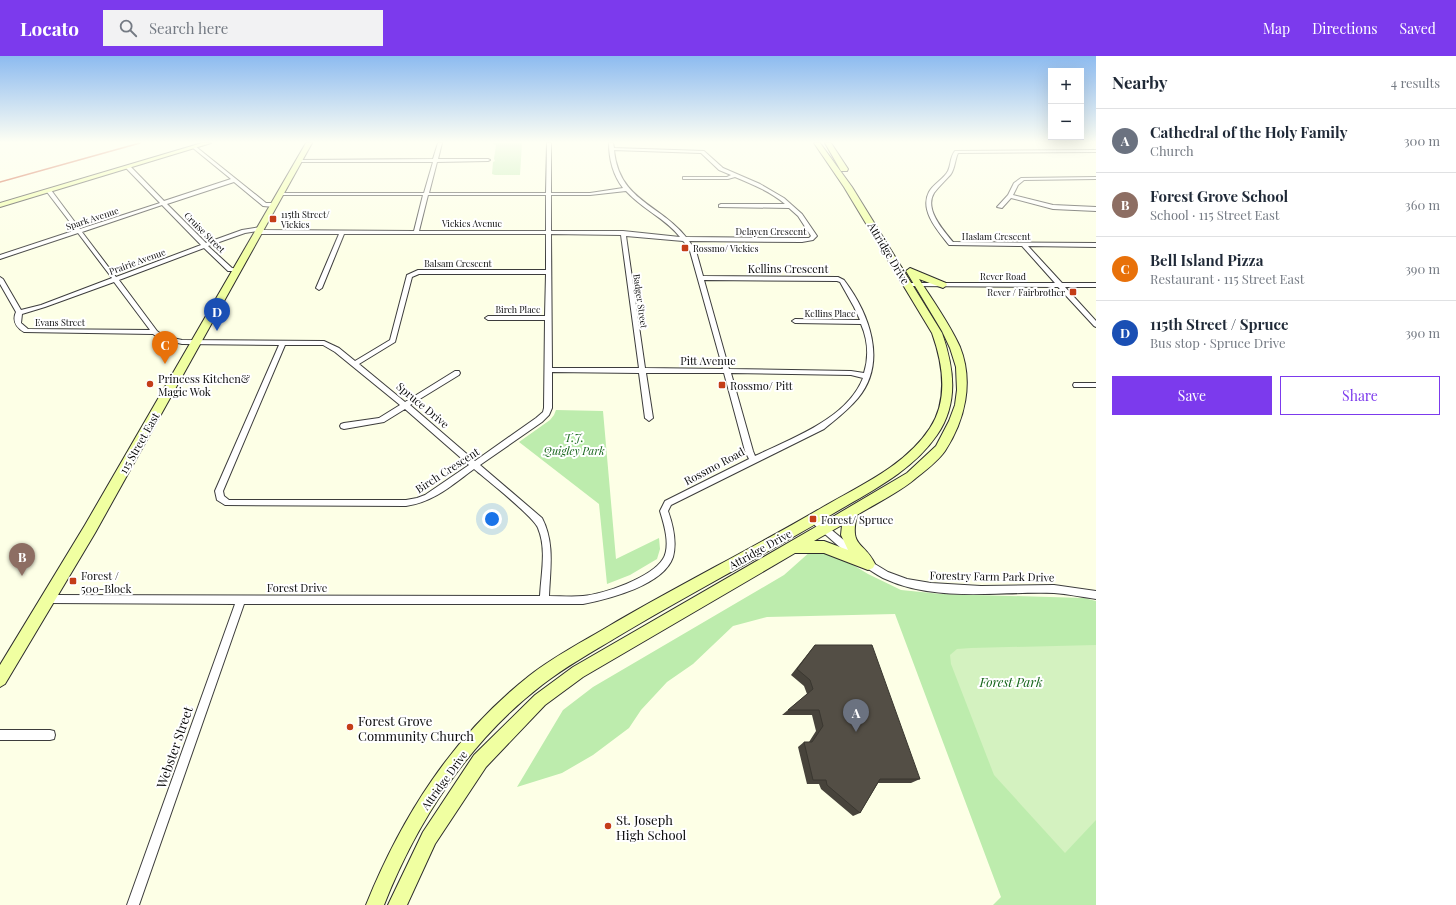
<!DOCTYPE html>
<meta charset="utf-8">
<style>
body{margin:0;font-family:"Playfair Display",serif;background:#f2f2f3;color:#1f2937}
.controls{position:absolute;right:12px;top:12px;display:grid;overflow:hidden;border-radius:0px;box-shadow:0 4px 16px #0002}
.controls button{width:36px;height:36px;display:grid;place-items:center;padding:0;border:0;border-bottom:1px solid #e0e1e3;background:#fff;color:#1f2937;font:20px sans-serif}
.you{position:absolute;left:492px;top:463px;width:14px;height:14px;margin:-10px;border:3px solid #fff;border-radius:50%;background:#1a73e8;box-shadow:0 0 0 6px #1a73e833}
.badge{display:grid;place-items:center;width:26px;height:26px;border-radius:50%;background:#7c3aed;color:#fff;font-size:13px;font-weight:700}
.pin{position:absolute;translate:-50% -33px;filter:drop-shadow(0 1px 2px #0008)}
.pin::after{content:'';position:absolute;top:21px;width:14px;height:12px;background:inherit;clip-path:polygon(0 0,100% 0,50% 100%)}
.list{margin:0;padding:0;list-style:none}
h2{display:flex;justify-content:space-between;align-items:center;height:52px;margin:0;padding:0 16px;font-size:17px}
h2 small{font-size:13px;font-weight:400;color:#747a83}
.list li{display:grid;grid-template-columns:26px 1fr auto;gap:12px;align-items:center;box-sizing:border-box;height:64px;padding:0 16px;border-top:1px solid #e0e1e3}
.list b{display:block;font-size:15px;white-space:nowrap}
.list p{margin:0;font-size:13px;white-space:nowrap;color:#747a83}
.list em{font-size:13px;font-style:normal;color:#747a83}
.actions{display:flex;gap:8px;padding:12px 16px}
.actions a{flex:1;padding:9px 0;border:1px solid #7c3aed;border-radius:0px;text-align:center;font-size:14px;color:#7c3aed}
.actions .main{background:#7c3aed;color:#fff}
.icon{flex:none;width:22px;height:22px;fill:none;stroke:currentColor;stroke-width:2;stroke-linecap:round;stroke-linejoin:round}
.map{position:relative;flex:none;width:1096px;height:849px;overflow:hidden}
header{display:flex;align-items:center;gap:24px;box-sizing:border-box;height:56px;padding:0 20px;background:#7c3aed;color:#fff}
header strong{font-size:19px}
nav{display:flex;gap:22px;margin-inline-start:auto;font-size:14px}
.search{width:280px;height:36px;background:#f2f2f3;display:flex;align-items:center;gap:10px;box-sizing:border-box;padding:0 14px;border-radius:0px;color:#747a83;font-size:15px}
main{display:flex}
aside{flex:1;background:#fff}
.map>svg:first-child{display:block}
</style>
<header>
<strong>Locato</strong>
<div class="search"><svg class="icon" aria-label="search" viewBox="0 0 24 24"><circle cx="10" cy="10" r="6"/><path d="M15 15l6 6"/></svg>Search here</div>
<nav><a>Map</a><a>Directions</a><a>Saved</a></nav>
</header>
<main>
<div class="map">
<svg width="1096" height="849" viewBox="0 0 1096 849">
<rect width="100%" height="100%" fill="#fdffe6"/>
<g fill="#bdecad">
<polygon points="492,87 522,87 520,119 495,119 492,118 493,106 495,105 494,103 496,89"/>
<polygon points="556,354 603,355 616,503 659,482 660,493 657,503 630,519 607,528 599,448 519,386 550,364 554,359"/>
<polygon points="818,494 840,501 868,518 901,534 941,538 1084,542 1096,545 1096,849 993,849 1001,841 895,558 767,561 733,570 693,608 667,626 641,654 629,672 593,699 562,717 517,731 563,654 593,631 784,519 811,495"/>
</g>
<polygon fill="#d4f2c0" points="1096,589 1096,764 1065,797 994,719 951,608 950,599 957,593 971,592"/>
<g fill="none" stroke-linecap="round" stroke-linejoin="round">
<defs>
<g id="street">
<path d="M 438,87 L 442,87 L 438,103 L 488,103 L 490,104 L 488,105 L 437,106 L 429,137 L 546,137 L 547,87 L 551,87 L 551,137 L 590,137 L 623,132 C 613,119 609,103 609,87 L 613,87 L 614,92 L 704,95 L 723,112 L 760,128 L 784,142 L 802,158 L 817,180 L 813,184 L 802,186 L 689,185 L 696,195 L 703,220 L 838,221 L 844,224 C 869,257 888,306 858,342 C 848,354 836,363 824,373 L 671,449 L 668,455 C 673,469 677,486 673,501 C 664,529 609,543 583,548 L 244,548 L 139,849 L 127,849 L 235,548 L 49,547 L 46,546 L 44,543 L 46,540 L 49,539 L 540,540 C 541,518 547,493 538,472 C 534,461 486,423 474,413 C 452,429 434,446 406,450 L 225,449 L 217,444 L 215,435 L 279,289 L 182,288 L 160,283 L 153,278 L 24,276 C 16,271 12,265 16,256 L 0,228 L 0,221 L 3,223 L 21,254 L 41,249 L 112,222 L 78,177 L 0,203 L 0,199 L 76,174 L 47,136 L 47,134 L 51,134 L 80,173 L 160,147 L 126,112 L 126,110 L 130,110 L 164,145 L 231,123 L 193,92 L 193,90 L 195,90 L 266,147 L 274,147 L 277,149 L 274,151 L 263,150 L 234,126 L 167,148 L 206,187 L 242,174 L 261,171 L 264,173 L 262,174 L 414,175 L 423,139 L 280,139 L 278,138 L 280,137 L 424,137 L 433,106 L 299,106 L 297,105 L 299,104 L 433,103 ZM 614,94 L 701,97 L 719,114 L 731,119 L 727,121 L 683,121 L 683,123 L 728,123 L 735,121 C 752,128 771,136 785,148 L 721,148 L 719,149 L 719,151 L 789,152 L 798,160 L 811,180 L 809,182 L 802,182 L 686,181 C 660,148 619,145 614,94 ZM 626,135 C 642,153 665,162 680,181 L 623,175 L 551,175 L 551,139 L 590,139 ZM 428,139 L 546,139 L 546,175 L 419,175 ZM 162,149 L 201,189 L 116,221 L 82,176 ZM 257,175 L 257,177 L 259,178 L 339,178 L 316,232 L 319,234 L 322,232 L 344,178 L 546,178 L 546,214 L 418,214 L 407,219 L 390,284 L 355,305 L 339,292 L 324,285 L 182,284 L 164,280 L 157,275 L 119,224 L 204,192 L 228,215 L 240,215 L 240,213 L 232,212 L 208,190 L 245,177 ZM 551,178 L 621,179 L 639,312 L 552,312 ZM 626,180 L 683,185 L 684,186 L 690,195 L 723,313 L 645,312 ZM 419,218 L 546,218 L 545,260 L 488,260 L 485,262 L 488,264 L 545,264 L 544,352 L 543,356 L 536,362 L 475,405 L 410,349 L 459,319 L 460,317 L 459,315 L 455,315 L 405,346 L 359,308 L 395,286 L 412,221 ZM 704,224 L 837,225 L 840,226 L 854,251 L 860,264 L 795,263 L 792,265 L 795,267 L 861,268 C 868,284 869,301 864,317 L 851,315 L 729,313 ZM 114,226 L 150,274 L 28,273 L 21,267 L 22,258 L 45,251 ZM 285,289 L 323,289 L 335,296 L 400,349 L 379,362 L 344,367 L 341,368 L 340,370 L 341,372 L 344,373 L 384,366 L 405,353 L 469,409 L 425,439 L 417,442 L 406,444 L 229,444 L 224,440 L 223,435 ZM 552,316 L 639,317 L 645,362 L 649,365 L 653,362 L 646,317 L 724,317 L 745,395 L 749,403 L 665,445 L 660,455 C 664,468 671,490 663,503 C 651,522 604,538 583,540 C 572,541 560,540 549,540 C 550,513 555,487 542,462 L 480,409 L 542,366 L 549,359 L 552,352 ZM 731,317 L 851,319 L 863,322 C 847,363 792,382 755,400 L 753,395 Z"/>
<path d="M 1096,94 L 1096,96 L 958,97 C 955,103 955,112 951,118 C 946,124 939,130 934,137 C 924,153 943,174 953,186 L 1096,187 L 1096,191 L 1028,190 L 1062,227 L 1096,227 L 1096,231 L 1065,231 L 1096,265 L 1096,271 L 1094,270 L 1058,231 L 907,230 L 906,229 L 909,227 L 1055,227 L 1022,190 L 949,189 C 939,176 919,155 929,136 C 933,128 944,123 948,115 C 951,109 950,101 955,95 Z"/>
<polygon points="1096,121 1096,123 1024,124 1018,129 1013,139 1053,149 1096,151 1096,155 1053,153 1011,142 1002,152 997,151 1008,139 1014,127 1021,122"/>
<polygon points="1074,327 1096,327 1096,331 1074,331 1073,329"/>
<polygon points="813,460 816,461 857,495 858,498 857,501 854,502 851,501 810,465 809,463 810,461"/>
<path d="M 865,502 L 888,516 L 907,523 L 931,527 L 981,530 L 1054,529 L 1096,535 L 1096,543 C 1082,541 1068,538 1054,537 C 997,535 936,547 883,522 C 875,518 869,513 862,509 L 861,506 L 862,503 Z"/>
<polygon points="0,674 50,674 54,675 55,679 54,683 50,684 0,684"/>
</g>
<g id="secondary">
<polygon points="202,87 211,87 0,151 0,147"/>
<polygon points="306,87 312,87 95,477 5,628 0,631 0,609 85,469"/>
<path d="M 814,87 L 820,87 L 852,131 L 942,277 C 954,312 959,347 937,379 C 911,417 867,437 829,460 C 759,502 687,539 617,581 C 592,596 565,611 542,629 C 469,685 417,765 384,849 L 366,849 C 402,760 452,681 529,620 C 553,601 582,586 609,570 C 679,529 753,492 823,451 C 861,429 905,410 930,372 C 949,343 943,308 932,277 L 844,131 Z"/>
<polygon points="825,87 831,87 848,113 847,115 841,115"/>
<path d="M 910,212 L 946,227 L 947,229 L 943,232 L 919,223 C 933,245 949,267 960,291 C 974,326 965,364 945,395 C 938,405 925,415 916,422 C 900,436 875,448 857,459 C 849,492 864,485 875,508 L 873,512 L 868,514 L 824,497 L 795,497 L 583,621 L 545,649 L 486,711 L 435,788 L 407,849 L 388,849 L 423,776 L 474,699 L 535,639 L 573,611 L 819,469 L 907,417 L 936,390 L 949,365 L 955,349 L 957,334 L 956,311 L 950,292 L 942,275 L 906,215 ZM 842,469 L 841,479 L 848,494 L 824,485 L 814,485 Z"/>
</g>
</defs>
<use href="#street" stroke="#3d3d3d" stroke-width="2"/>
<use href="#secondary" stroke="#2c2c2c" stroke-width="2"/>
<use href="#street" fill="#fff" fill-rule="evenodd"/>
<use href="#secondary" fill="#f0ffa1" fill-rule="evenodd"/>
<polyline stroke="#c43d18" stroke-width="1.5" points="0,126 140,87"/>
</g>
<polygon fill="#47433b" points="815,589 920,723 911,727 878,727 860,757 853,760 821,733 819,728 807,728 798,691 804,686 809,686 816,675 812,659 782,659 788,654 807,638 804,630 791,619 810,595"/>
<polygon fill="#534e45" stroke="#3a3730" points="815,589 872,589 920,723 880,723 860,757 827,729 826,724 813,724 804,686 812,686 823,670 819,654 788,654 813,633 810,624 797,613"/>
<linearGradient id="sky" x2="0" y2="1"><stop stop-color="#8dbbf0"/><stop offset="0.42" stop-color="#fefff4"/><stop offset="1" stop-color="#fefff4" stop-opacity="0"/></linearGradient>
<rect width="1096" height="205" fill="url(#sky)"/>
<g fill="#c43d18" stroke="#fff" stroke-width="1.5">
<rect x="269" y="159" width="8" height="8" rx="2"/>
<rect x="681" y="188" width="8" height="8" rx="2"/>
<rect x="1069" y="232" width="8" height="8" rx="2"/>
<circle cx="150" cy="328" r="4"/>
<rect x="718" y="325" width="8" height="8" rx="2"/>
<rect x="809" y="459" width="8" height="8" rx="2"/>
<rect x="69" y="521" width="8" height="8" rx="2"/>
<circle cx="350" cy="671" r="4"/>
<circle cx="608" cy="770" r="4"/>
</g>
<g text-anchor="middle" dominant-baseline="central" stroke-width="4" stroke-linejoin="round" paint-order="stroke">
<g font-size="9" fill="#0a0a0a" stroke="#fff" text-anchor="start">
<text x="281" y="158">115th Street/<tspan x="281" dy="10">Vickies</tspan></text>
<text x="693" y="192">Rossmo/ Vickies</text>
<text x="1065" y="236" text-anchor="end">Rever / Fairbrother</text>
</g>
<g font-size="9" fill="#0a0a0a" stroke="#fff">
<text transform="translate(92 162) rotate(-18)">Spark Avenue</text>
<text x="472" y="167">Vickies Avenue</text>
<text x="771" y="175">Delayen Crescent</text>
<text transform="translate(205 176) rotate(45)">Cruise Street</text>
<text x="996" y="180">Haslam Crescent</text>
<text transform="translate(137 205) rotate(-20)">Prairie Avenue</text>
<text x="458" y="207">Balsam Crescent</text>
<text x="1003" y="220">Rever Road</text>
<text transform="translate(641 245) rotate(82)">Badger Street</text>
<text x="518" y="253">Birch Place</text>
<text x="830" y="257">Kellins Place</text>
<text x="60" y="266">Evans Street</text>
</g>
<g font-size="11" fill="#0a0a0a" stroke="#fff">
<text transform="translate(889 197) rotate(59)">Attridge Drive</text>
<text x="788" y="212">Kellins Crescent</text>
<text x="708" y="304">Pitt Avenue</text>
<text transform="translate(423 349) rotate(40)">Spruce Drive</text>
<text transform="translate(139 387) rotate(-60)">115 Street East</text>
<text transform="translate(714 410) rotate(-28)">Rossmo Road</text>
<text transform="translate(447 414) rotate(-33)">Birch Crescent</text>
<text transform="translate(760 493) rotate(-29)">Attridge Drive</text>
<text transform="translate(992 520) rotate(1)">Forestry Farm Park Drive</text>
<text x="297" y="531">Forest Drive</text>
<text transform="translate(444 724) rotate(-54)">Attridge Drive</text>
</g>
<g font-size="11" fill="#0a0a0a" stroke="#fff" text-anchor="start">
<text x="158" y="322">Princess Kitchen&amp;<tspan x="158" dy="13">Magic Wok</tspan></text>
<text x="730" y="329">Rossmo/ Pitt</text>
<text x="821" y="463">Forest/ Spruce</text>
<text x="81" y="519">Forest /<tspan x="81" dy="13">500-Block</tspan></text>
</g>
<g font-size="11" font-style="italic" fill="#16651b" stroke="#fff">
<text x="574" y="381">T.J.<tspan x="574" dy="13">Quigley Park</tspan></text>
</g>
<g font-size="13" font-style="italic" fill="#16651b" stroke="#fff">
<text x="1011" y="625">Forest Park</text>
</g>
<g font-size="13" fill="#0a0a0a" stroke="#fff" text-anchor="start">
<text x="358" y="664">Forest Grove<tspan x="358" dy="15">Community Church</tspan></text>
<text x="616" y="763">St. Joseph<tspan x="616" dy="15">High School</tspan></text>
</g>
<g font-size="13" fill="#0a0a0a" stroke="#fff">
<text transform="translate(174 691) rotate(-71)">Webster Street</text>
</g>
</g>
</svg>
<div class="controls">
<button>+</button>
<button>−</button>
</div>
<div class="you"></div>
<div class="pin badge" style="left:856px;top:676px;background:#6b7280">A</div>
<div class="pin badge" style="left:22px;top:520px;background:#8d6e63">B</div>
<div class="pin badge" style="left:165px;top:308px;background:#e8710a">C</div>
<div class="pin badge" style="left:217px;top:275px;background:#1a4fb4">D</div>
</div>
<aside>
<h2>Nearby<small>4 results</small></h2>
<ul class="list">
<li><span class="badge" style="background:#6b7280">A</span><div><b>Cathedral of the Holy Family</b><p>Church</p></div><em>300 m</em></li>
<li><span class="badge" style="background:#8d6e63">B</span><div><b>Forest Grove School</b><p>School · 115 Street East</p></div><em>360 m</em></li>
<li><span class="badge" style="background:#e8710a">C</span><div><b>Bell Island Pizza</b><p>Restaurant · 115 Street East</p></div><em>390 m</em></li>
<li><span class="badge" style="background:#1a4fb4">D</span><div><b>115th Street / Spruce</b><p>Bus stop · Spruce Drive</p></div><em>390 m</em></li>
</ul>
<div class="actions"><a class="main">Save</a><a>Share</a></div>
</aside>
</main>
